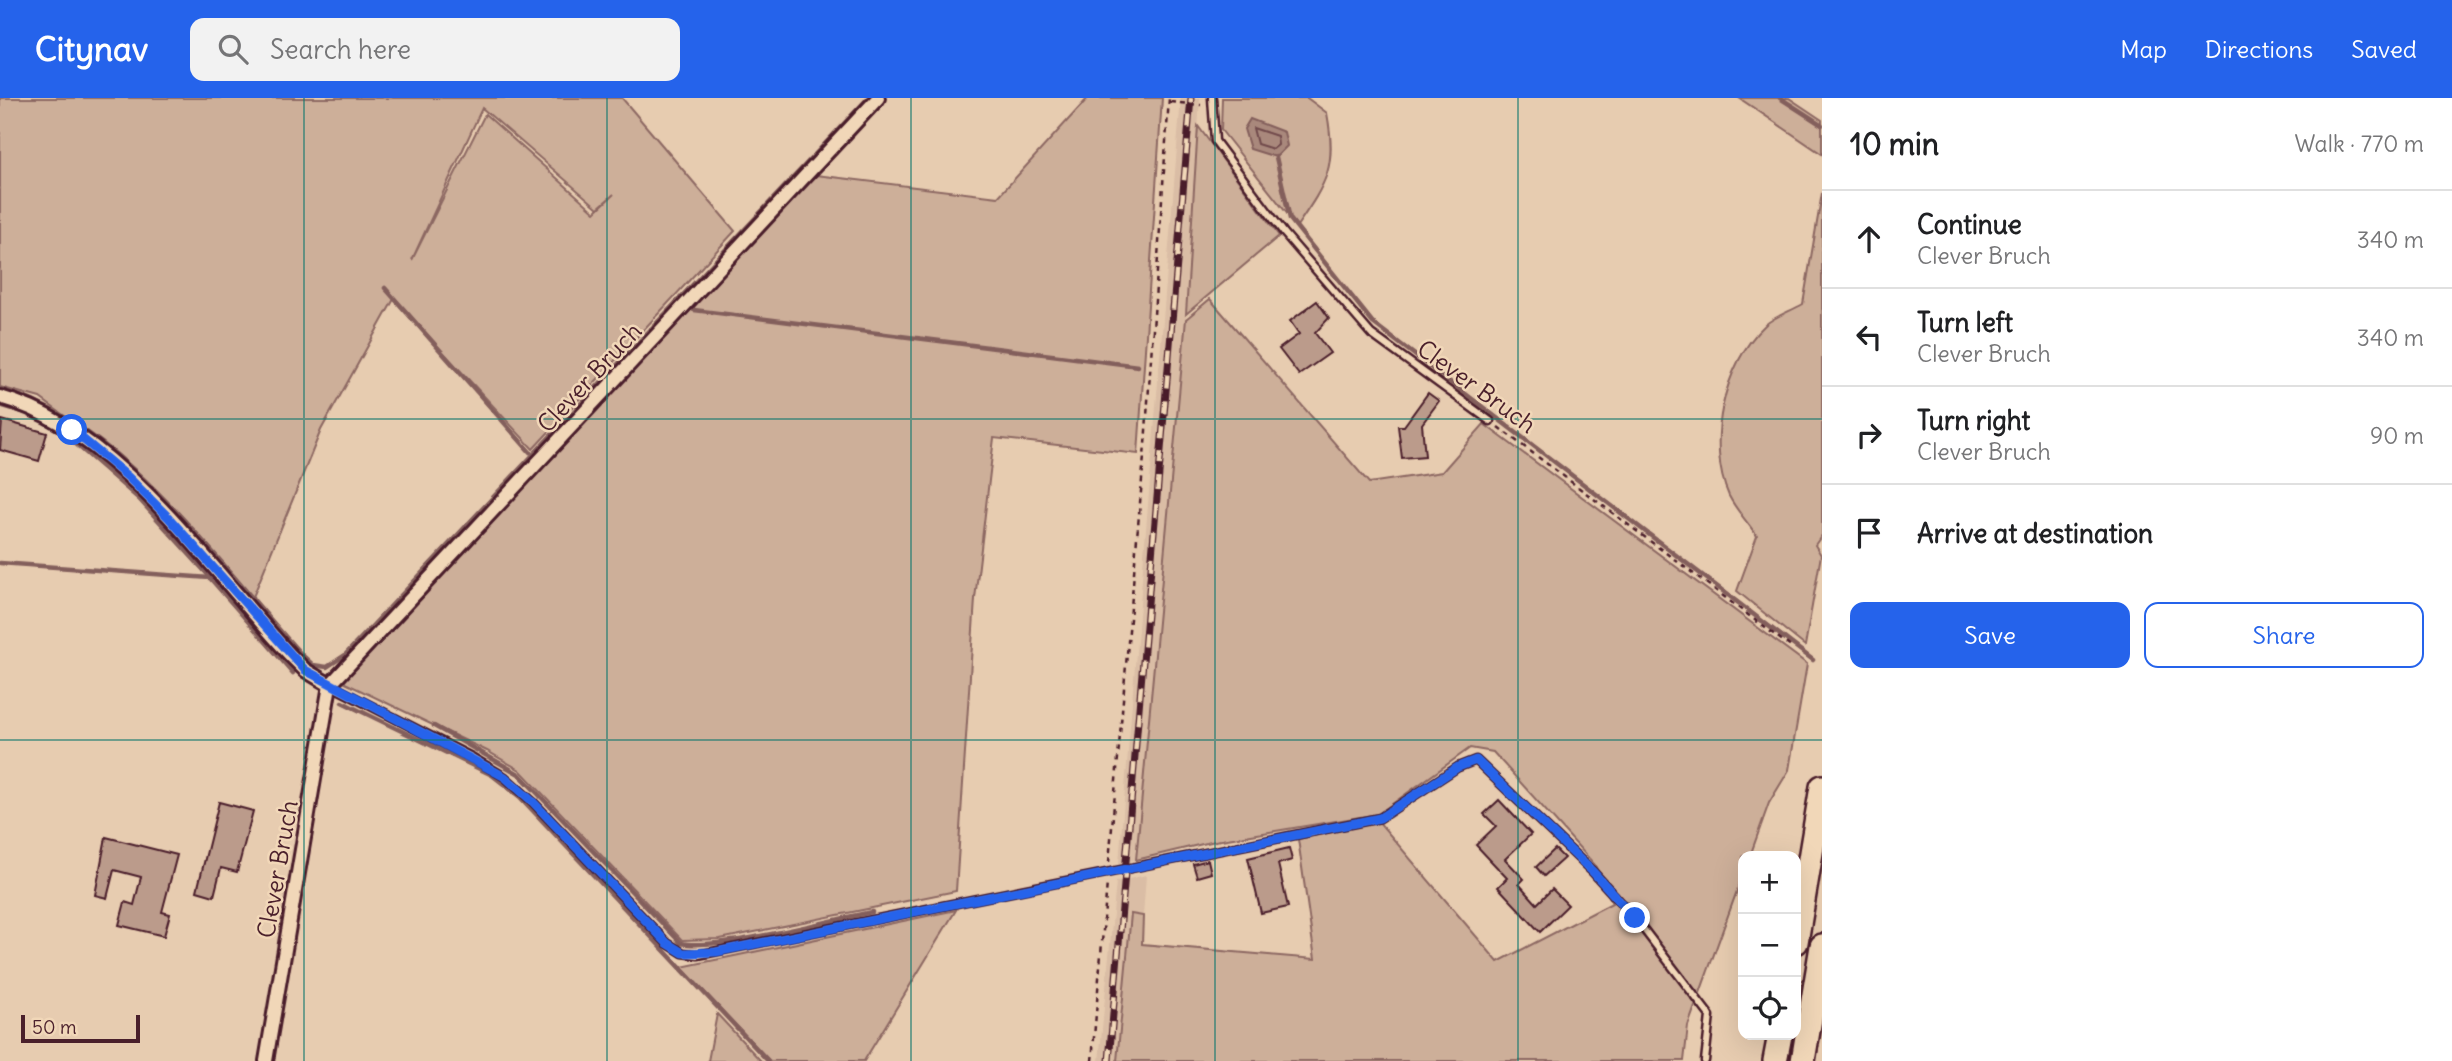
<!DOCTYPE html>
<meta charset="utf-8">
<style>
body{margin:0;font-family:Delius,sans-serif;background:#f2f2f2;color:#202124}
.controls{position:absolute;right:21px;bottom:21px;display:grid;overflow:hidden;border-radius:14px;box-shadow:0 7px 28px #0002}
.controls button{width:63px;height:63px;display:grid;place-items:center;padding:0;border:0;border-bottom:2px solid #e0e0e0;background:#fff;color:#202124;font:35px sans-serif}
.scale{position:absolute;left:21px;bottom:18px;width:119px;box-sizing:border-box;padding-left:7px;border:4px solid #4a1f2b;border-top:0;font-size:19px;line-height:24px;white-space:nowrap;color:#4a1f2b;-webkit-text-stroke:5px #f1d7b8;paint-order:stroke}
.stop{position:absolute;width:21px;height:21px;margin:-16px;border:5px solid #2563eb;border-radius:50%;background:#fff}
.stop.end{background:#2563eb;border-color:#fff;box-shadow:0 2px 7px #0008}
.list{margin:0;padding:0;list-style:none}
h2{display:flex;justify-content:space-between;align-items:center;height:91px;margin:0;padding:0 28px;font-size:30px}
h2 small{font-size:23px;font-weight:400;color:#757577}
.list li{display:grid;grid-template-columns:46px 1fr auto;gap:21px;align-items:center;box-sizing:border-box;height:98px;padding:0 28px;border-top:2px solid #e0e0e0}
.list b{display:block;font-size:26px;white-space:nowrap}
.list p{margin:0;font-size:23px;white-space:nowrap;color:#757577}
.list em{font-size:23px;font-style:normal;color:#757577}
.actions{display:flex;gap:14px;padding:21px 28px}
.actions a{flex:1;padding:16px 0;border:2px solid #2563eb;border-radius:14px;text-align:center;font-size:24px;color:#2563eb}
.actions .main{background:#2563eb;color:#fff}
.icon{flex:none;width:38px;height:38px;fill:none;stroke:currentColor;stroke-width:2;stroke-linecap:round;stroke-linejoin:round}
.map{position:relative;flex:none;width:1822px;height:963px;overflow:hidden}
header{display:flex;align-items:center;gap:42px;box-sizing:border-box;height:98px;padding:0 35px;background:#2563eb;color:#fff}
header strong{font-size:33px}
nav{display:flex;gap:38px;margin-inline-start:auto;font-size:24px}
.search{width:490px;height:63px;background:#f2f2f2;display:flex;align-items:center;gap:18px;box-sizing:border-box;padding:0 24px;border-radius:14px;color:#757577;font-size:26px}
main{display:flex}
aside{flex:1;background:#fff}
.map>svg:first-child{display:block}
</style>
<header>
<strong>Citynav</strong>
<div class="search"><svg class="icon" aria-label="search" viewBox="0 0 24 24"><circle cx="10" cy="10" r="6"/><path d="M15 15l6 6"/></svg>Search here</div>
<nav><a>Map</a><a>Directions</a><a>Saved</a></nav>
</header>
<main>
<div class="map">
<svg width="1822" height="963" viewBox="0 0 1822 963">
<rect width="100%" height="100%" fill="#e7ccb0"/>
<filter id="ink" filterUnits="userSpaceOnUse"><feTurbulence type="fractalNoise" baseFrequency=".0143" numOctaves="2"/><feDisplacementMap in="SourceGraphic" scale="14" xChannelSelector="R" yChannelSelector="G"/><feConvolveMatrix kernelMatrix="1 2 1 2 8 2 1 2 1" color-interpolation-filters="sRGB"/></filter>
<g filter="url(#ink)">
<g fill="#dabda5">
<polygon points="1181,0 1200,0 1186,221 1136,762 1119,765"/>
<polygon points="1146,777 1143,818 1131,817 1117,963 1099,963 1116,784"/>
</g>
<g fill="#cdaf99" stroke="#8c6762" stroke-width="2" fill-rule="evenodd">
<path d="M 0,0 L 622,0 L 735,133 L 533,351 L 394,201 L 321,332 L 253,499 L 115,355 L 40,300 L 0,289 ZM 482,10 L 598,110 L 614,96 L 595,114 L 485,16 L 412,162 Z"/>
<polygon points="1088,0 1162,0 1138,356 994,340 975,501 956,793 720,841 682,842 520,672 487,653 343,584 816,77 998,99"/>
<path d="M 1222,0 L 1307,0 L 1327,15 C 1337,69 1327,84 1297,128 L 1221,32 Z"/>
<polygon points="1739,0 1789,0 1822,22 1822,56"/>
<polygon points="1198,28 1279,138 1186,216"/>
<path d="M 1822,95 L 1822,437 L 1815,447 L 1821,457 L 1805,548 L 1737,493 L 1757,438 C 1749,426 1736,412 1729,398 C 1706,347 1723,266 1765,227 C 1775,218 1791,213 1803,206 Z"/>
<polygon points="1210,201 1369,385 1442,374 1484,326 1807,566 1789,672 1769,705 1750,758 1743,758 1743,776 1688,928 1684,963 1117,963 1131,816 1143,818 1142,846 1315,861 1298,741 1379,724 1498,864 1612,805 1595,767 1493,654 1470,650 1378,716 1215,743 1136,762 1186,221"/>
<polygon points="956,812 864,963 770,963 681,869"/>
<polygon points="717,916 761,963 708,963"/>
</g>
<polygon fill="#a9887b" stroke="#835e5b" stroke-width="2" points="1250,21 1284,34 1287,48 1276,59 1250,51 1244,31"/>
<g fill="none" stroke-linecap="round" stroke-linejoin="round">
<polygon stroke="#70494b" stroke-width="2" points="1253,30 1277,38 1278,47 1273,51 1257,46"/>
<g stroke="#835e5b" stroke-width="4.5">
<polyline points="1780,0 1822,27"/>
<polyline points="1276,59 1290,121 1373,225 1813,562"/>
<polyline points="385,190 530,354"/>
<polyline points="694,212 1138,268"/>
<path d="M 0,291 C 125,327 217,465 302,557 L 313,567 L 327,569 L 345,557 L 868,0"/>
<polyline points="0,307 23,314"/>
<polyline points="61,333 139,401 210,479"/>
<polyline points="0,465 210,480 293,575"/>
<polyline points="342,604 492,677 520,699 768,963"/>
<path d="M 434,628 L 519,676 L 681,845 C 715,853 831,822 872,814"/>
</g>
</g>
<g fill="#bb9b8b" stroke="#4a1f2b" stroke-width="2">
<polygon points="1317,203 1329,220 1315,235 1330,255 1299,277 1279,251 1299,236 1290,223"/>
<polygon points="1428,295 1439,303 1422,326 1425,358 1402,360 1398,328 1404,328"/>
<polygon points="2,322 47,335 39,363 0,352"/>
<polygon points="1499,702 1531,736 1505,761 1524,781 1519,786 1537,806 1552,791 1568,807 1540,834 1498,789 1507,780 1476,747 1496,728 1484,716"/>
<polygon points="219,704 253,713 237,774 221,770 214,798 197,793"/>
<polygon points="106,739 177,757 162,814 170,816 164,838 119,827 125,804 134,807 141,779 114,772 107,800 95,797"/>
<polygon points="1289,750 1292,762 1278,766 1288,809 1261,815 1248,760"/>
<polygon points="1555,751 1564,760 1544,778 1536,769"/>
<polygon points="1208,762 1211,775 1197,779 1193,766"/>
</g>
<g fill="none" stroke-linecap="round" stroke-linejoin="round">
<defs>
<g id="lane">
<polyline points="1212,0 1215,43 1284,135 1371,236 1490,323"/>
<polyline points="330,587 473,660 505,679 533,704 667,845 683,855 698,857 1380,720 1458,669 1476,662 1593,774 1635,820 1710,918 1705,963"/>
</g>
<g id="street">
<path d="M 0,299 C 117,331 211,472 291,558 L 305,572 L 330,587"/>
<polyline points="266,963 330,587 878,0"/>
</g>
<g id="highway">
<polyline points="1796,844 1822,689"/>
<polyline points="1775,963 1780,937"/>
<polyline points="1803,963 1822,848"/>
</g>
</defs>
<use href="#lane" stroke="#4a1f2b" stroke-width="11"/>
<use href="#street" stroke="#4a1f2b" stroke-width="18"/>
<use href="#highway" stroke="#4a1f2b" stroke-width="28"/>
<g stroke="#4a1f2b" stroke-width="2.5" stroke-dasharray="5 5" stroke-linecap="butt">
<polyline points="1170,4 1201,7"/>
<polyline points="1498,329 1791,549"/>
<polyline points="1109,764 1145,347 1169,0"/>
<polyline points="1092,963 1107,785"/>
</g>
<use href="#lane" stroke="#f1d7b8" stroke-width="6"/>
<use href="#street" stroke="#f1d7b8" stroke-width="12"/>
<use href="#highway" stroke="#f1d7b8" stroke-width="23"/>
<defs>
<polyline id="rail" points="1109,963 1191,0"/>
</defs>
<use href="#rail" stroke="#4a1f2b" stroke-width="7"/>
<use href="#rail" stroke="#f1d7b8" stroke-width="4.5" stroke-dasharray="13" stroke-linecap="butt"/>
</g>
</g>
<g fill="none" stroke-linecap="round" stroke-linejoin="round" filter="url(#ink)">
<polyline stroke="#2563eb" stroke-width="9" points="72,332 128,379 168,419 305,572 505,679 533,704 667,845 683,855 716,854 1380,720 1458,669 1476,662 1593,774 1635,820"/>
</g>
<path fill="none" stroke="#0f766e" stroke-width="2" stroke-opacity="0.55" d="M 304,0 L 304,963M 607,0 L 607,963M 911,0 L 911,963M 1215,0 L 1215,963M 1518,0 L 1518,963M 0,321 L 1822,321M 0,642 L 1822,642"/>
<g text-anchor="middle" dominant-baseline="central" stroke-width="5" stroke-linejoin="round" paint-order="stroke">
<g font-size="24" fill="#4a1f2b" stroke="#f1d7b8">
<text transform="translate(589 279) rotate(-47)">Clever Bruch</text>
<text transform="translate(1477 288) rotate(36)">Clever Bruch</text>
<text transform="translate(277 771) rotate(-80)">Clever Bruch</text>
</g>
</g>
</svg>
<div class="controls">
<button>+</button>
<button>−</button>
<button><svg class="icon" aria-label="locate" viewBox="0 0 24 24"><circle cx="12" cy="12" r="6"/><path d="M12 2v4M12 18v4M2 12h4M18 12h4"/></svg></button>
</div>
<div class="scale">50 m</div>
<div class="stop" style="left:72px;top:332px"></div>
<div class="stop end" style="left:1635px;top:820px"></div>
</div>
<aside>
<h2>10 min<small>Walk · 770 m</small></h2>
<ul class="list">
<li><svg class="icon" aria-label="ahead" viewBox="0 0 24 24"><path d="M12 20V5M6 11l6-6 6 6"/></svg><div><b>Continue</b><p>Clever Bruch</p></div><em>340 m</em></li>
<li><svg class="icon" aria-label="left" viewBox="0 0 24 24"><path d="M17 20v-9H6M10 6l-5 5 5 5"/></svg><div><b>Turn left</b><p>Clever Bruch</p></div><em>340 m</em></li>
<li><svg class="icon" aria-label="right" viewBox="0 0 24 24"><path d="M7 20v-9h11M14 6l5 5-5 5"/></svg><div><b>Turn right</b><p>Clever Bruch</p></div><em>90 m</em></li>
<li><svg class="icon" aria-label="arrive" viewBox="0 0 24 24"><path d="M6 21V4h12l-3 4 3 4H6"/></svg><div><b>Arrive at destination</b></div></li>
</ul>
<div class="actions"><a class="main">Save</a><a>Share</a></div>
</aside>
</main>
